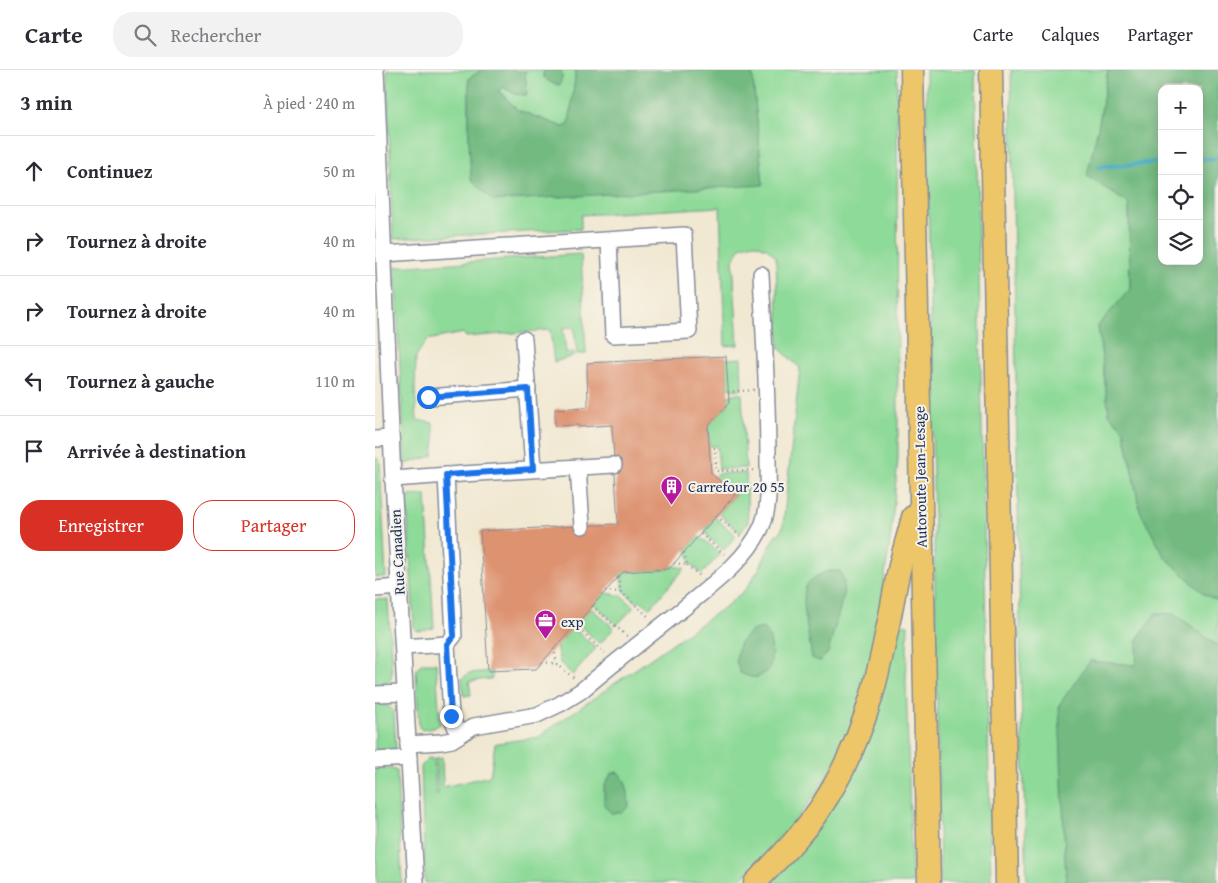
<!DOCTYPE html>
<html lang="fr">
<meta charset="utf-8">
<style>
body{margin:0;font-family:"Gentium Book Plus",serif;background:#f2f2f3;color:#2b2b33}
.controls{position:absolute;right:15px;top:15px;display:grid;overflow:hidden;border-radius:10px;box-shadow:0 2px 12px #0003}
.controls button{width:45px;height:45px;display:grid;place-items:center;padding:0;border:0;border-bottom:1px solid #e1e1e2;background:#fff;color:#2b2b33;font:25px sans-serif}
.stop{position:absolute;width:15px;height:15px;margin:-11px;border:4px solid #1a73e8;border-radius:50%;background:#fff}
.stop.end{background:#1a73e8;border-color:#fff;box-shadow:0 1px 5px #0008}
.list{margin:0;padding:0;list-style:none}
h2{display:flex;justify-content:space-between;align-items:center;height:65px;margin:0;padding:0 20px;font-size:21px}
h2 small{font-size:16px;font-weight:400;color:#7c7c81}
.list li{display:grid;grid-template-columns:32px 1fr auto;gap:15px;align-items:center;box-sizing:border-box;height:70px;padding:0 20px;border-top:1px solid #e1e1e2}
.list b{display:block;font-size:19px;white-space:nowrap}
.list em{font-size:16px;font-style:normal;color:#7c7c81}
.actions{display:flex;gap:10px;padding:15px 20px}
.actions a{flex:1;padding:11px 0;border:1px solid #d93025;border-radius:20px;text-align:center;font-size:18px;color:#d93025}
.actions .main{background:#d93025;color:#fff}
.icon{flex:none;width:28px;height:28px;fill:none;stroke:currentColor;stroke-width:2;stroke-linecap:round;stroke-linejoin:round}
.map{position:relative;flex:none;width:843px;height:813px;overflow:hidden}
header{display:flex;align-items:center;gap:30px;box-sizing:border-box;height:70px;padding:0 25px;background:#fff;border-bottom:1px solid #e1e1e2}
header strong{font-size:24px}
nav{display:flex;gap:28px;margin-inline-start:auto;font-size:18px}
.search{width:350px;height:45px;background:#f2f2f3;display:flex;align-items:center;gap:12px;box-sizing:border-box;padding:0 18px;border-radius:20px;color:#7c7c81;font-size:19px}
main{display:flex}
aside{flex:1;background:#fff}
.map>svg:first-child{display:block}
</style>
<header>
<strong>Carte</strong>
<div class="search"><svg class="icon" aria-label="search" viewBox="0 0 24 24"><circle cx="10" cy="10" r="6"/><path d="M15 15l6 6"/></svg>Rechercher</div>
<nav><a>Carte</a><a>Calques</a><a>Partager</a></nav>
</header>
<main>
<aside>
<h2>3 min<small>À pied · 240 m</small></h2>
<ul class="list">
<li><svg class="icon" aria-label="ahead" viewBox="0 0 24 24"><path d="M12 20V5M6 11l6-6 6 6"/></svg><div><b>Continuez</b></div><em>50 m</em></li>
<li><svg class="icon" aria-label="right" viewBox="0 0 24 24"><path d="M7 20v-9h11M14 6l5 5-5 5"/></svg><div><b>Tournez à droite</b></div><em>40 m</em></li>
<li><svg class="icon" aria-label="right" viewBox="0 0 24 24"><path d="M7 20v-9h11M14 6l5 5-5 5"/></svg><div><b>Tournez à droite</b></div><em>40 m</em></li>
<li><svg class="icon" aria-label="left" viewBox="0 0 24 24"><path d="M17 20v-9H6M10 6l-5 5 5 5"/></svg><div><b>Tournez à gauche</b></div><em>110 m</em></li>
<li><svg class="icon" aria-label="arrive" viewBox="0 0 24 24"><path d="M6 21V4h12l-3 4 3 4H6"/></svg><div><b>Arrivée à destination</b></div></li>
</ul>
<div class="actions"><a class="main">Enregistrer</a><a>Partager</a></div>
</aside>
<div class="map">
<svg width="843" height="813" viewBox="0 0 843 813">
<rect width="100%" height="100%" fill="#f7f3e8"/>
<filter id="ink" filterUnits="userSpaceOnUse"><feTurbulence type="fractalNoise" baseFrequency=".02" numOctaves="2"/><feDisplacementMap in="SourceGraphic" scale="10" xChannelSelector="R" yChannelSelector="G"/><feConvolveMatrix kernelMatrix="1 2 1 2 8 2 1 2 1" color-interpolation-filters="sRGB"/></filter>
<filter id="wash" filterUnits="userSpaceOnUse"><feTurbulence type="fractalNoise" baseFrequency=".0096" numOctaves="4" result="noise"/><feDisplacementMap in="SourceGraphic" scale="20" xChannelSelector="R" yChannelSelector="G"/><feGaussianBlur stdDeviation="1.12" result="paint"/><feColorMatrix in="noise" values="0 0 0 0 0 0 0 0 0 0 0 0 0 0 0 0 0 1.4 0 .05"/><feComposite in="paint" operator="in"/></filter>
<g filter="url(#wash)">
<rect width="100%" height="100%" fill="#f1e8d1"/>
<g fill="#8eda98" stroke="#54847b" fill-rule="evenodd">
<path d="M 12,0 L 107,0 L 94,8 L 94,72 L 388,114 L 377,0 L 522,0 L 523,389 L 516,464 L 498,586 L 484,634 L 468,676 L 443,721 L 415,757 L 363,813 L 50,813 L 46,697 L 53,688 L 59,689 L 61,725 L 63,724 L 61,688 L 67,687 L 68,717 L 115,706 L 120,674 L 123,673 L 163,667 L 351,536 L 371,519 L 384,499 L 401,464 L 405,464 L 408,455 L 425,298 L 404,278 L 401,187 L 392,178 L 378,173 L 366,177 L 358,190 L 363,275 L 350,276 L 345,137 L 206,145 L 206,159 L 18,169 ZM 429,534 L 446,591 L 437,588 Z"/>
<polygon points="150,0 169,0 168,6 187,8 186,0 201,0 194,55 188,57 143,40 123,20 128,17 140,24 151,25"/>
<polygon points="551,0 600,0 616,813 565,813"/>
<polygon points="636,0 733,0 725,48 754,134 755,220 723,256 734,344 749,360 765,441 829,524 843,531 843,576 800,544 763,568 761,595 685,635 691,813 652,813 646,621"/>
<polygon points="206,184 211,284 202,284 199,257 188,258 191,283 199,282 199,286 179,292 175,260 91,267 88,263 52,270 41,286 40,318 42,350 58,353 60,369 58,386 30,394 20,197"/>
<polygon points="366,288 367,319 356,320 356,318 353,318 351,289"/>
<polygon points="357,324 367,324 371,398 344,399 342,376 334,376 333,356 354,334 353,326 357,326"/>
<polygon points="2,388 5,392 11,507 0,507 0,389"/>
<polygon points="343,403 371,403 373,453 365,463 344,444 360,425 339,407"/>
<polygon points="51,425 59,558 46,561 40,560 39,558 32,431 34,426"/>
<polygon points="340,447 361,466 349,480 335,469 330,460"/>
<polygon points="323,467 332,472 345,484 327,504 316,494 312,479"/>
<polygon points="297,496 310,498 275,538 265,530 262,533 249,521 245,505 248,502 294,499"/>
<polygon points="229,523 246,525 259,537 242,555 219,534"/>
<path d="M 0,529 L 13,530 L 17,604 C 15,613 9,614 0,615 Z"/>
<polygon points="216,538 239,558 225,574 202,553"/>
<polygon points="524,554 533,555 531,610 537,813 392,813 424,779"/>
<polygon points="198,558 221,578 198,605 185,593 181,576"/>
<polygon points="47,593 61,593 65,654 59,658 47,660 44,657 41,600"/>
<polygon points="117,601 117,609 94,611 96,625 89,626 87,608 94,603"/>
<path d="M 0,634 C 8,634 15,635 19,643 L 21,679 L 0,681 Z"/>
<polygon points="4,698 15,698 22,701 27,813 2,813 0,700"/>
</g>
<g fill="#72ba80" stroke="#46746f" fill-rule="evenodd">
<polygon points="107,0 150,0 152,25 140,24 128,17 123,21 143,40 188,57 194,55 201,0 377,0 388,115 118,131 96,109 94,72 94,8"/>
<polygon points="169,0 186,0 187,8 184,15 176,13 168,6"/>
<path d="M 733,0 L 843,0 L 843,531 L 829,524 L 789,486 L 765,441 L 749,360 L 734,344 L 723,256 L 755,219 L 754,134 L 712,106 L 725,48 ZM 787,19 L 824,19 L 824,191 L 787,191 Z"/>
<path d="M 453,501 L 465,501 L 469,511 L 468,527 L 453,583 L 445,591 L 437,588 C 435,572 425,531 431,517 C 434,509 445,504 453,501 Z"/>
<polygon points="781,543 800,544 843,576 843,813 691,813 684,635 715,591 761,595 763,568"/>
<path d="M 388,558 C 399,569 397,584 395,598 C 383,609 381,610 365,603 L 361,590 L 364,574 L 376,561 Z"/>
<path d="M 242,702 C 253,709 253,724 254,736 L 246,743 L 236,743 L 229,735 L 229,717 L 236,704 Z"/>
</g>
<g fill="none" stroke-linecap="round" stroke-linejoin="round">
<g stroke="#44aac4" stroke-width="4.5">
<polyline points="824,89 843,89"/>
<polyline points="724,97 787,92"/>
</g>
</g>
<g id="blocks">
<polygon fill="#dd926f" points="351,286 354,333 333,356 336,403 360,425 294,499 248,502 161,599 113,601 105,461 243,454 237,355 204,357 203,355 180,356 180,339 213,337 212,293"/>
</g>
</g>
<g filter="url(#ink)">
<use href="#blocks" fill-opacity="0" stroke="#868c98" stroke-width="1"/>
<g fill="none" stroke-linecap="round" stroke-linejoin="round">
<defs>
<g id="minor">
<polyline points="1,0 18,409 41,813"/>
<polyline points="8,184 309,165 314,261 238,265 234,170"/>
<polyline points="149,269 158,399"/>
<polyline points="53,327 153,319"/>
<polyline points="0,369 16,368"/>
<polyline points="203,397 207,456"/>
<polyline points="71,405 79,566 72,574"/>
<polyline points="18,409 87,404 239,395"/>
<polyline points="0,519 24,517"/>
<polyline points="28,577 72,574 76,646 84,665"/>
<polyline points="0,624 30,623"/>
<path d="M 33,674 L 66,672 L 77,670 L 99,656 L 162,645 L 185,634 L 206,621 C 240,592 275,565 309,538 C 336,515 369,492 385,460 C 396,439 393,412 393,389 C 393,327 389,266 386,204"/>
<polyline points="0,690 34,688"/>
</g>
<g id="highway">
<polyline points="537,0 554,813"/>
<polyline points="616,0 632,813"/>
<path d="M 380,813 C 406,786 434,758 453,726 C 496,656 507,588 522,509 C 526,488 533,468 538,447"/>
</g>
</defs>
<use href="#minor" stroke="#868c98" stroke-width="18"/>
<use href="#highway" stroke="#868c98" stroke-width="25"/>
<g stroke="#868c98" stroke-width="2.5" stroke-dasharray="1 4" stroke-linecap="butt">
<polyline points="353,322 379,320"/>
<polyline points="334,378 340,378 341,401 379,400"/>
<polyline points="342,446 365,466"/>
<polyline points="326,464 349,484"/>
<polyline points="299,493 312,495 309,482"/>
<polyline points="312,495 326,507"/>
<polyline points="243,507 246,522 275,548"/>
<polyline points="230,521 246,522"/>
<polyline points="217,536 252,566"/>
<polyline points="200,556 230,583"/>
<polyline points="167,592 182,594 179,579"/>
<polyline points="182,594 200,609"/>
</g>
<use href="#minor" stroke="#fff" stroke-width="15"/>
<use href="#highway" stroke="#ecc669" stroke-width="22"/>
</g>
</g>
<g fill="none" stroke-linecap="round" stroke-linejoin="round" filter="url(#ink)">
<polyline stroke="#1a73e8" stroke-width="6" points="53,327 153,319 158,399 71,405 79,566 72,574 76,646"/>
</g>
<defs>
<symbol id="building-pin" viewBox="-11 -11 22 30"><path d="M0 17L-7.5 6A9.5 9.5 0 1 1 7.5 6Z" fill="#b5179e" stroke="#f7f3e8"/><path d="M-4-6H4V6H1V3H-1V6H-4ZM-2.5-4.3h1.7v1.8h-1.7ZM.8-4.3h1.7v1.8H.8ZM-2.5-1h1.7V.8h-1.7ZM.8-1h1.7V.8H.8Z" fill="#fff"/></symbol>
<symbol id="office-pin" viewBox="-11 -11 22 30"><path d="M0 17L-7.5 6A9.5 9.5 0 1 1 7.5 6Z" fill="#b5179e" stroke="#f7f3e8"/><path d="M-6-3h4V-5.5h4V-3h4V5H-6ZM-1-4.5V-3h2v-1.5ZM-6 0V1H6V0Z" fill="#fff"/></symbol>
</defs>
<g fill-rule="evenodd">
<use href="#building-pin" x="284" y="404" width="25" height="34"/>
<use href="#office-pin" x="158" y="538" width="25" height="34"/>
</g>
<g text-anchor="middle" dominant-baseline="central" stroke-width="4" stroke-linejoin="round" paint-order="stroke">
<g font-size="15" fill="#1b2f5e" stroke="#f7f3e8">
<text transform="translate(545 407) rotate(-91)">Autoroute Jean-Lesage</text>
<text transform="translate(22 482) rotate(-93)">Rue Canadien</text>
</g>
<g font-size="15" fill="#1b2f5e" stroke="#f7f3e8" text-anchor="start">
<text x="313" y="416">Carrefour 20 55</text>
<text x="186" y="551">exp</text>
</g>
</g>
</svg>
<div class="controls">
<button>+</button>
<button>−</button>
<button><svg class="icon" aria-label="locate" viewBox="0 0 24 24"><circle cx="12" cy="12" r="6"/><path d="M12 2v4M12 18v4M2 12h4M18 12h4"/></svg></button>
<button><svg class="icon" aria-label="layers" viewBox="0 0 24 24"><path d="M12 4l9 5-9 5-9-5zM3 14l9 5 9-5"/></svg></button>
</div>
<div class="stop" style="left:53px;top:327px"></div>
<div class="stop end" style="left:76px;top:646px"></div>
</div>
</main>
